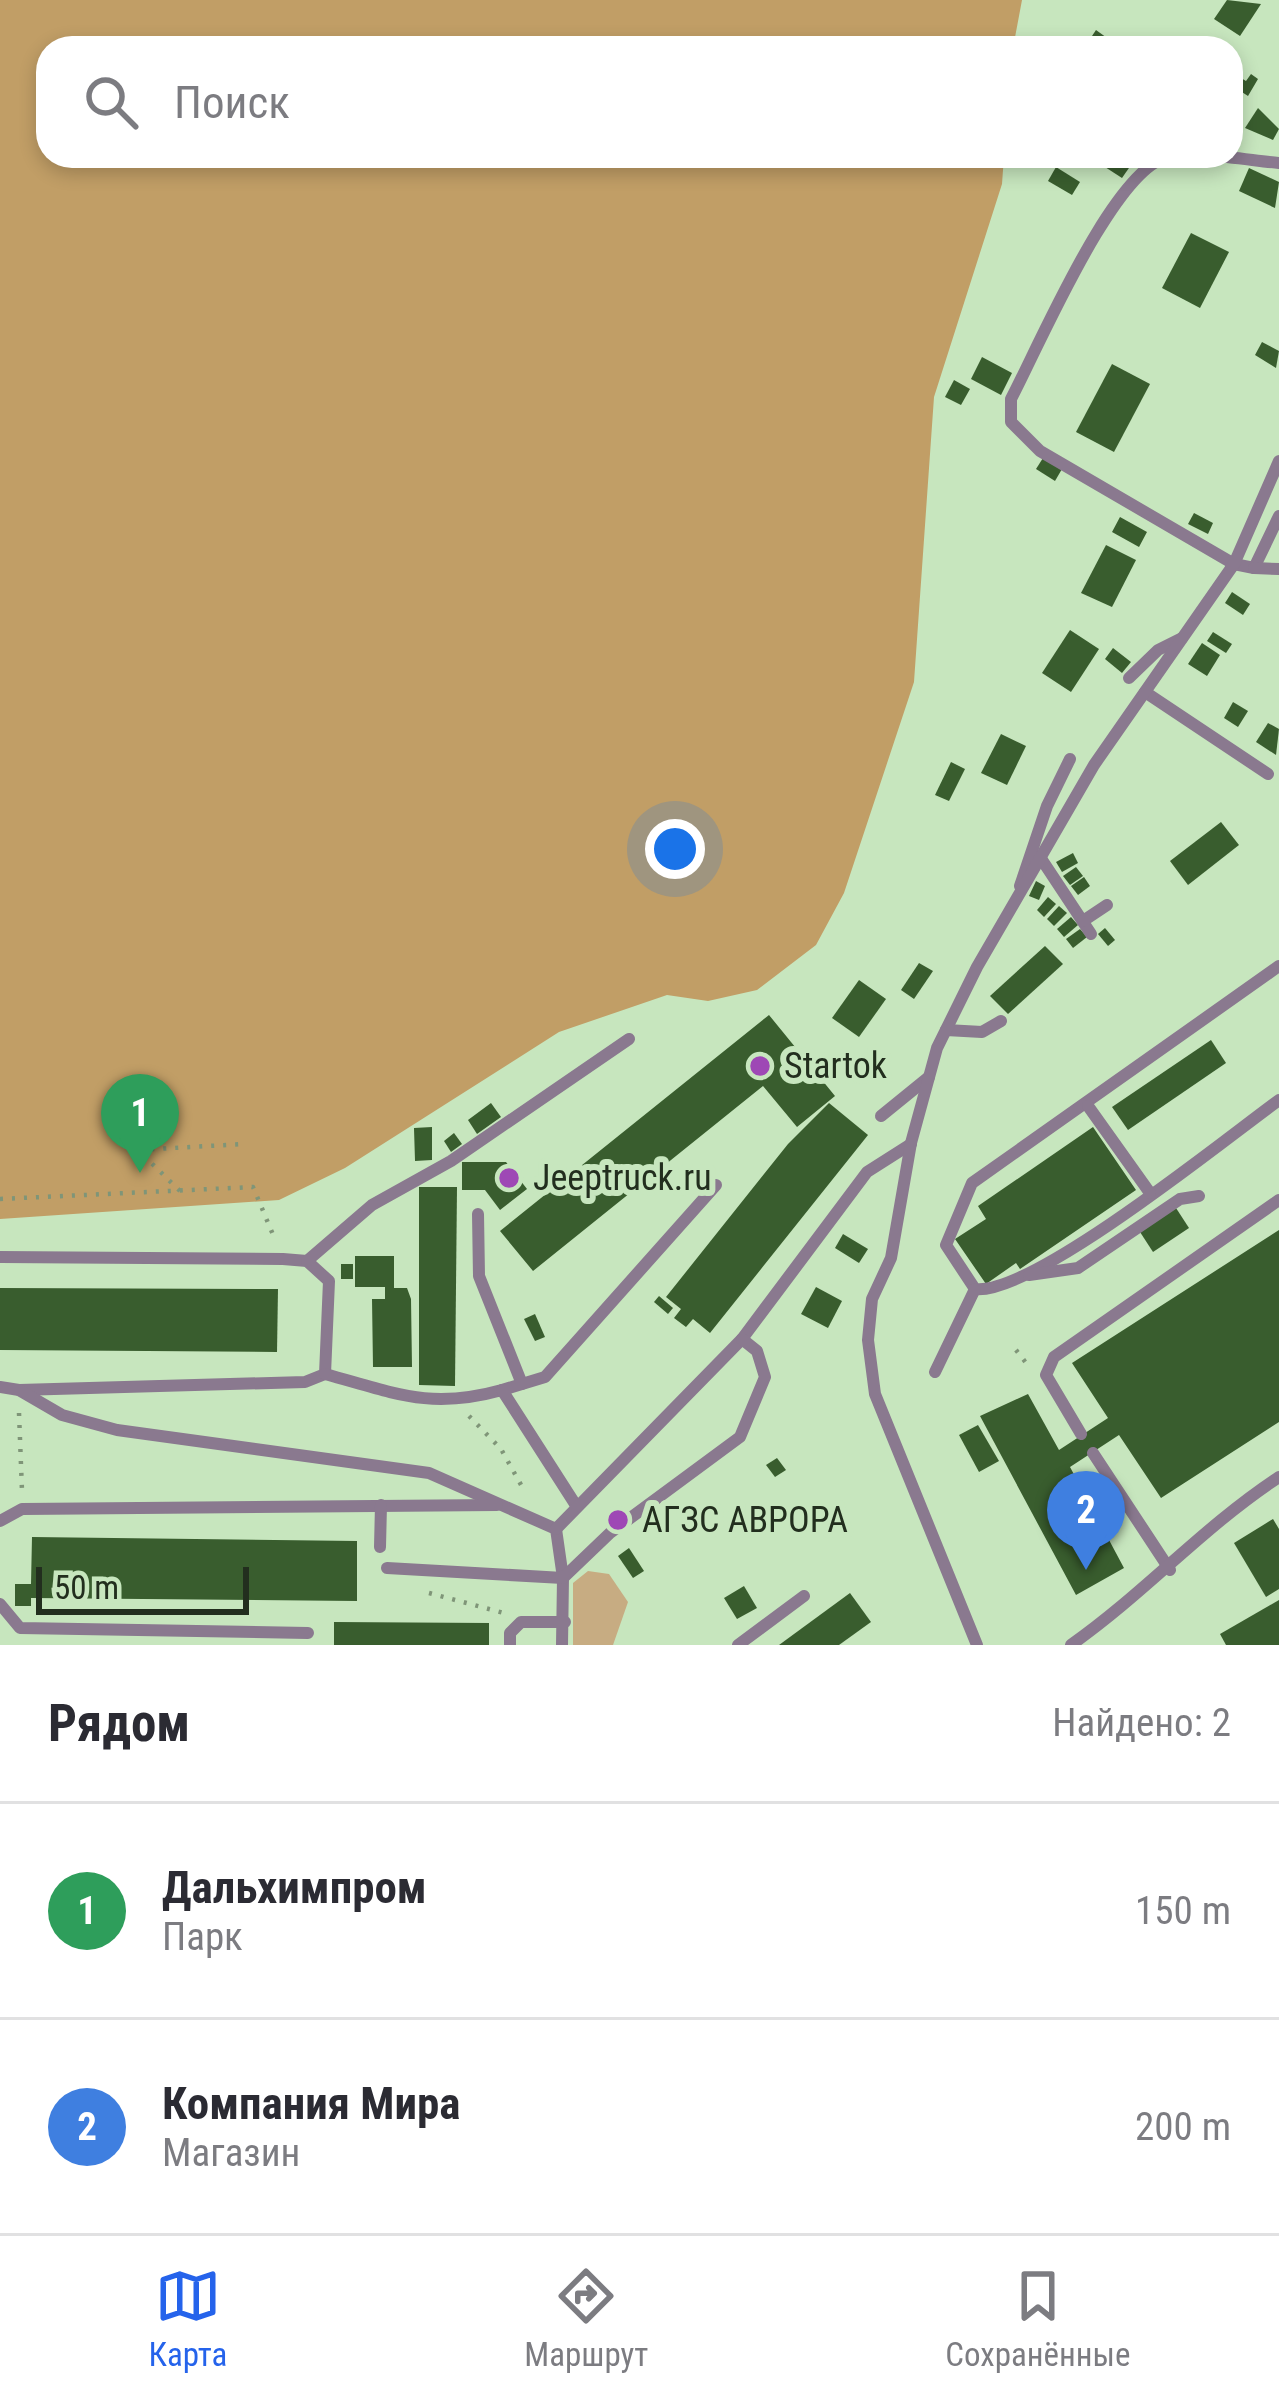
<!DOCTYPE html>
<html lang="ru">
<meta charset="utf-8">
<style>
body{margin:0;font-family:"Roboto Condensed",sans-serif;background:#f2f2f3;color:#2b2b33}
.scale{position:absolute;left:36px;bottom:30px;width:213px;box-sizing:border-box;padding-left:12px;border:6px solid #222e1e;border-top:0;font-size:33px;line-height:42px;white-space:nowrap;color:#222e1e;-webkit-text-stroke:9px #c7e6be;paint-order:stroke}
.you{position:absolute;left:675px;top:849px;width:42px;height:42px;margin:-30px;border:9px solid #fff;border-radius:50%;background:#1a73e8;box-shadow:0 0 0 18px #1a73e833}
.badge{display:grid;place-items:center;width:78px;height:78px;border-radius:50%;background:#2563eb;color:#fff;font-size:39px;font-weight:700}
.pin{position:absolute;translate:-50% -99px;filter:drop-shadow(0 3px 6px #0008)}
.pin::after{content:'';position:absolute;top:63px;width:42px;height:36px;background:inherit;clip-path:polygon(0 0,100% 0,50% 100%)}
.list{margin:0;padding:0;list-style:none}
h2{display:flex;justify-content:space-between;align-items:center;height:156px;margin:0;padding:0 48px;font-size:51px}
h2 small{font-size:39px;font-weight:400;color:#7c7c81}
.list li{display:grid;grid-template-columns:78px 1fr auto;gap:36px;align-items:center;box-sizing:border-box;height:216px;padding:0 48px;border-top:3px solid #e1e1e2}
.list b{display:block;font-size:45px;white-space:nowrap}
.list p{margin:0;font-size:39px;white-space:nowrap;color:#7c7c81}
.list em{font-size:39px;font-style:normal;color:#7c7c81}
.icon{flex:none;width:66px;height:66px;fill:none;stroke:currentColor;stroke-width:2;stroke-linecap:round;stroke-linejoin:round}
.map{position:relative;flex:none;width:1279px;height:1645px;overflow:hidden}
.search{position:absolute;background:#fff;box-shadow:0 6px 18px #0003;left:36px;right:36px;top:36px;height:132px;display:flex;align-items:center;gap:30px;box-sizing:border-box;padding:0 42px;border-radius:36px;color:#7c7c81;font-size:45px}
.sheet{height:588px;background:#fff}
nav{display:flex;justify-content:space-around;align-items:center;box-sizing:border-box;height:168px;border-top:3px solid #e1e1e2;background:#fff;font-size:33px;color:#7c7c81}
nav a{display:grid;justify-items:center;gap:6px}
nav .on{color:#2563eb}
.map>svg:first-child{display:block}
</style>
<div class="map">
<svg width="1279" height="1645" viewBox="0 0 1279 1645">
<rect width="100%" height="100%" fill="#c7e6be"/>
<polygon fill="#c7ac82" points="588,1571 609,1574 628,1602 613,1645 573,1645 573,1583"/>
<polygon fill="#c19e66" points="0,0 1022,0 1013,48 48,48 48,156 1004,156 1002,184 934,397 914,682 844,893 816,945 757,990 708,1001 667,995 559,1032 345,1168 279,1200 0,1219"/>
<g fill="#395d2e">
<polygon points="1227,0 1261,4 1240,36 1214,19"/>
<polygon points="1096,30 1121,48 1084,48"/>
<polygon points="1231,72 1246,81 1251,74 1258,79 1248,96 1231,85"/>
<polygon points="1258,108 1279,129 1273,140 1245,128"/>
<polygon points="1088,156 1118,156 1131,165 1122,178"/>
<polygon points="1056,167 1080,182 1072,195 1048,181"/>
<polygon points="1249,168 1279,182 1275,208 1239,191"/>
<polygon points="1191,233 1229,252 1200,308 1162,288"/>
<polygon points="1262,342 1279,351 1276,368 1255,355"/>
<polygon points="982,357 1012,373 1001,395 971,379"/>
<polygon points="1112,364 1150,384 1114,452 1076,432"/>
<polygon points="954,380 970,389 961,405 945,397"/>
<polygon points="1043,458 1062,469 1055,481 1036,469"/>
<polygon points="1194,513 1213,523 1208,534 1188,524"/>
<polygon points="1120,517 1147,532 1139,547 1112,532"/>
<polygon points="1106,545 1136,560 1112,607 1081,593"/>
<polygon points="1232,592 1250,604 1243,615 1225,603"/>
<polygon points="1070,630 1099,649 1071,692 1042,673"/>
<polygon points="1213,632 1232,644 1226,653 1207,641"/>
<polygon points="1202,643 1220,655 1207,676 1188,664"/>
<polygon points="1113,648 1131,662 1122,673 1105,659"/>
<polygon points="1233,702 1248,711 1238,727 1224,718"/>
<polygon points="1268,723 1279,729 1276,755 1256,742"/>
<polygon points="1001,734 1026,746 1007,785 981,773"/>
<polygon points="951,762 965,769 949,801 935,795"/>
<polygon points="1221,822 1239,845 1188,885 1170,861"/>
<polygon points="1073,853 1078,863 1062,872 1056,862"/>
<polygon points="1076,867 1083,876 1070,885 1063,876"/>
<polygon points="1084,877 1090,886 1078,895 1071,886"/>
<polygon points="1036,881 1045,886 1039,900 1029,896"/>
<polygon points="1048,897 1056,904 1044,917 1037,910"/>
<polygon points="1059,906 1067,913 1054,926 1047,919"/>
<polygon points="1071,917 1078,925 1064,937 1057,929"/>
<polygon points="1105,928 1115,940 1108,946 1098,934"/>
<polygon points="1080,929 1087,937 1073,948 1066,939"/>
<polygon points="1045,946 1063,964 1008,1014 990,996"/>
<polygon points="919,963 933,971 914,999 901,990"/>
<polygon points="859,980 886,999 859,1037 832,1018"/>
<polygon points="769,1015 835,1096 797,1127 763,1086 533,1271 500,1231"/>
<polygon points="1211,1040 1226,1063 1128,1130 1112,1107"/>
<polygon points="491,1103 501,1117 477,1134 468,1120"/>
<polygon points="829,1103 868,1135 710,1333 693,1319 686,1327 674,1318 681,1309 666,1297 788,1144"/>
<polygon points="432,1127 432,1160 415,1161 414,1128"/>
<polygon points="1093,1127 1136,1190 1020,1269 1016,1263 986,1284 955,1239 986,1219 978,1206"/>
<polygon points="454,1133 462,1144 451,1152 444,1141"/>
<polygon points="462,1162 506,1162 527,1189 500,1210 485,1190 462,1190"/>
<polygon points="419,1187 457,1187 455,1386 419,1385"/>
<polygon points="1176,1208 1189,1228 1153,1252 1140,1232"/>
<polygon points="1279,1230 1279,1422 1161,1498 1119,1435 1070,1467 1124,1568 1076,1595 980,1416 1028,1394 1059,1450 1108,1418 1072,1363"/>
<polygon points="843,1234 868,1249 859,1263 835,1248"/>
<polygon points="355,1256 394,1256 394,1288 407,1288 411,1299 412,1367 373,1367 372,1299 385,1299 385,1287 355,1287"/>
<rect x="341" y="1264" width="12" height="15"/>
<polygon points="816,1287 842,1301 828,1328 801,1314"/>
<polygon points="0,1288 278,1289 277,1352 0,1350"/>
<polygon points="659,1296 673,1308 668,1314 654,1302"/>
<polygon points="535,1314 545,1337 535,1341 524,1319"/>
<polygon points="978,1425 999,1461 979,1472 959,1435"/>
<polygon points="777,1458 786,1470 775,1477 766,1465"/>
<polygon points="1273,1519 1279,1529 1279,1589 1266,1597 1234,1543"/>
<polygon points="32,1537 357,1541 357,1601 31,1598 31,1606 15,1606 15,1584 31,1584"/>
<polygon points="629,1548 644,1571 633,1578 618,1556"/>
<polygon points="744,1586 757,1608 737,1619 724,1598"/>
<polygon points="850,1593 871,1622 839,1645 779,1645"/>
<polygon points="1279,1600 1279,1645 1226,1645 1220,1634"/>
<polygon points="334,1622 489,1623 489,1645 334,1645"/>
</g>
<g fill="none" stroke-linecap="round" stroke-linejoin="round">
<g stroke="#7f9578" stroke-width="4.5" stroke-dasharray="3 9" stroke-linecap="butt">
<polyline points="180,1191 138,1150 243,1144"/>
<polyline points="0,1199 253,1187 274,1237"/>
<polyline points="1016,1350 1030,1368"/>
<polyline points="19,1413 22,1491"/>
<polyline points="469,1416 501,1449 525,1492"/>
<polyline points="429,1593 504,1613"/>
</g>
<g stroke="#8a798f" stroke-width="12">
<path d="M 1279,163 C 1246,160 1201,151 1168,157 C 1114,168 1039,346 1011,399 L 1011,422 L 1040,451 L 1234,564 L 1254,568 L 1279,516"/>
<polyline points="1254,568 1279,569"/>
<polyline points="1129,678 1158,650 1182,638"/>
<polyline points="1145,692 1268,774"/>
<polyline points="1042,860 1091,934"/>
<polyline points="1020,886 1047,806 1070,759"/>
<polyline points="1083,921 1107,905"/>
<path d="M 1279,966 L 972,1183 L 946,1245 L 975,1289 C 1032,1296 1225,1139 1279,1100"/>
<polyline points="946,1030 982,1032 1001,1021"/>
<polyline points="1088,1106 1150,1193"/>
<polyline points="881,1116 929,1077"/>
<polyline points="478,1214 479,1276 522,1384"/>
<polyline points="0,1257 283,1259 307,1261 329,1281 325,1374 305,1382 19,1390"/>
<polyline points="307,1261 372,1205 451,1161 629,1039"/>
<polyline points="1029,1275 1078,1268 1180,1199 1199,1196"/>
<polyline points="935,1372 975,1289"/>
<path d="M 325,1374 C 395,1393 430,1410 502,1390"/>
<polyline points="0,1387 19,1390 62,1415 117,1430 429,1473 556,1529 563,1578 562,1645"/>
<polyline points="1081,1434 1046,1375 1054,1357 1279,1200"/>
<polyline points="1093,1453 1170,1570"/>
<polyline points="577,1507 502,1390 545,1377 716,1185"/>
<polyline points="0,1521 22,1509 497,1505"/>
<polyline points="556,1529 742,1339 867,1172 911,1144"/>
<polyline points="380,1547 381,1505"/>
<polyline points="387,1568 563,1578 610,1533 740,1437 765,1377 757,1351 742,1339"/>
<polyline points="0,1604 20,1628 308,1633"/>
<polyline points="510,1645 510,1633 521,1622 565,1622"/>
<polyline points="738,1645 804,1596"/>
<polyline points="977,1645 875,1394 868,1340 872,1299 891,1258 911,1143 937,1048 977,967 1094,765 1234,564 1279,461"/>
<path d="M 1071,1645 C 1146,1592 1203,1527 1279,1477"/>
</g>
</g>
<g fill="#9e48b5" stroke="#c7e6be" stroke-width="4.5">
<circle cx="760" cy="1066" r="12"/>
<circle cx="509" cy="1178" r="12"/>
<circle cx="618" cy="1520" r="12"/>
</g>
<g text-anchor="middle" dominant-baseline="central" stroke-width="12" stroke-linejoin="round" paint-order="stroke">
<g font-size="36" fill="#222e1e" stroke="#c7e6be" text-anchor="start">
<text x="784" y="1066">Startok</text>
<text x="533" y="1178">Jeeptruck.ru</text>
<text x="642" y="1520">АГЗС АВРОРА</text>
</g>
</g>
</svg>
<div class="scale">50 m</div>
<div class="you"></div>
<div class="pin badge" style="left:140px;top:1173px;background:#2e9e5b">1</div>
<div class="pin badge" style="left:1086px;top:1570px;background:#3f7fe0">2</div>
<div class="search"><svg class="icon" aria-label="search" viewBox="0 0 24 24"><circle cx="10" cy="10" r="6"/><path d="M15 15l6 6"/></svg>Поиск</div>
</div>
<section class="sheet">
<h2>Рядом<small>Найдено: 2</small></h2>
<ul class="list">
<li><span class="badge" style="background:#2e9e5b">1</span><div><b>Дальхимпром</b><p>Парк</p></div><em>150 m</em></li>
<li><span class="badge" style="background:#3f7fe0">2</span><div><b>Компания Мира</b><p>Магазин</p></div><em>200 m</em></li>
</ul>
</section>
<nav>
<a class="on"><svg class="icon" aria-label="map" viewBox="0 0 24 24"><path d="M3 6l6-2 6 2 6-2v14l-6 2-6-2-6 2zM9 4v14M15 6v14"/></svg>Карта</a>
<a><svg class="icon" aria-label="directions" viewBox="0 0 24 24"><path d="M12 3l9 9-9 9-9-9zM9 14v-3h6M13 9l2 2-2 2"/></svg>Маршрут</a>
<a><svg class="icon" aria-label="saved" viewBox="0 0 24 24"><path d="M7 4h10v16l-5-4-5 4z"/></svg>Сохранённые</a>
</nav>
